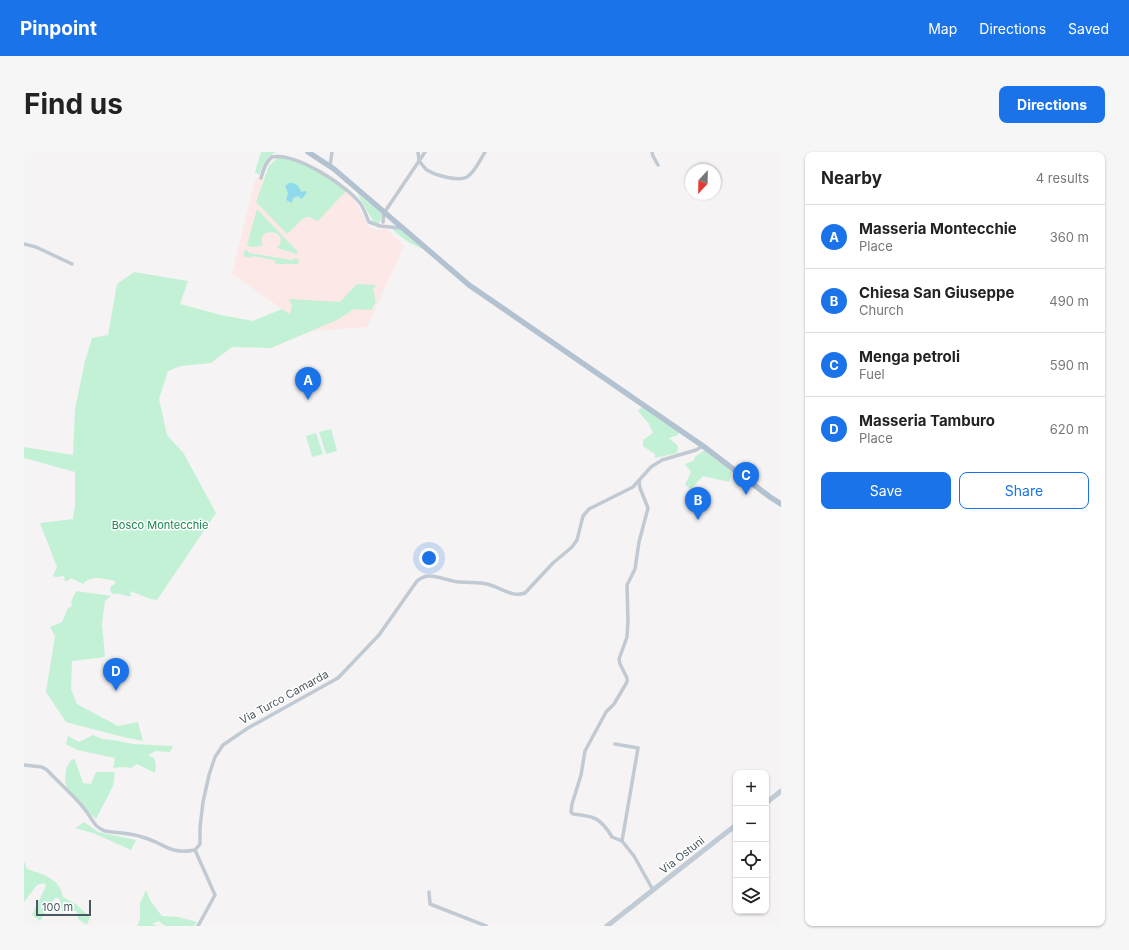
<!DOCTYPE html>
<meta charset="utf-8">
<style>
body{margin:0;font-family:Inter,sans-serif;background:#f6f6f6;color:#222}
.controls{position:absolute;right:12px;bottom:12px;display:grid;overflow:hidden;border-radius:8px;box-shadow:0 1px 3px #0004}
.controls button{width:36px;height:36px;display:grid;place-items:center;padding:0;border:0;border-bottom:1px solid #e0e0e0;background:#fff;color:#222;font:20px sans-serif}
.compass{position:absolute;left:661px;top:12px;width:36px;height:36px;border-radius:50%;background:#fff;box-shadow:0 1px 3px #0004;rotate:202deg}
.scale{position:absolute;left:12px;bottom:10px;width:55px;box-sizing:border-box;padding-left:4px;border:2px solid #4a5661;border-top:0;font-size:11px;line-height:14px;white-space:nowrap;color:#4a5661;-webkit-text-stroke:3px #fff;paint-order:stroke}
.you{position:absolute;left:405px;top:406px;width:14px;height:14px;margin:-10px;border:3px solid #fff;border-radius:50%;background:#1a73e8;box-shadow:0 0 0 6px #1a73e833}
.badge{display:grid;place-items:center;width:26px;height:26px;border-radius:50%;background:#1a73e8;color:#fff;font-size:13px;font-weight:700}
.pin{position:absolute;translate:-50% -33px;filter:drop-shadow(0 1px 2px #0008)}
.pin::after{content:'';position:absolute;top:21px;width:14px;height:12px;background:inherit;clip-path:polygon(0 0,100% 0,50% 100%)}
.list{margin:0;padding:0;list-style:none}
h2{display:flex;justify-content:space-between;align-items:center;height:52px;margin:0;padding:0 16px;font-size:17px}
h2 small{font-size:13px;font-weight:400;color:#767676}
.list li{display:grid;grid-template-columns:26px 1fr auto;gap:12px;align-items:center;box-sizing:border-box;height:64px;padding:0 16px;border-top:1px solid #e0e0e0}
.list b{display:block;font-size:15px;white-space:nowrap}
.list p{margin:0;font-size:13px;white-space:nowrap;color:#767676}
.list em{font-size:13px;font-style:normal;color:#767676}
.actions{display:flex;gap:8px;padding:12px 16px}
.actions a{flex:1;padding:9px 0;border:1px solid #1a73e8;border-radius:8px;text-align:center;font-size:14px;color:#1a73e8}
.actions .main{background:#1a73e8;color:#fff}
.icon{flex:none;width:22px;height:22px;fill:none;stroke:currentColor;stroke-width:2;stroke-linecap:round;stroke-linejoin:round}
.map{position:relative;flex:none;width:757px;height:774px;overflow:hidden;border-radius:8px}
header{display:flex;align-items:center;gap:24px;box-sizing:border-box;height:56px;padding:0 20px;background:#1a73e8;color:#fff}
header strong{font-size:19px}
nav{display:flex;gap:22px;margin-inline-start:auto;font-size:14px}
.intro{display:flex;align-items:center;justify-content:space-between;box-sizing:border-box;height:96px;padding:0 24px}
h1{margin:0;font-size:28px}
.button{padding:10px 18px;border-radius:8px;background:#1a73e8;color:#fff;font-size:14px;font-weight:700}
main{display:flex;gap:24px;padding:0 24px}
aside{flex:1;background:#fff;border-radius:8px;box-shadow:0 1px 3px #0004}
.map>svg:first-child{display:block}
</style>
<header>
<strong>Pinpoint</strong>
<nav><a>Map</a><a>Directions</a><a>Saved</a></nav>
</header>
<div class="intro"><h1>Find us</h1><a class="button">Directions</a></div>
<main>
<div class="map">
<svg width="757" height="774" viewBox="0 0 757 774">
<rect width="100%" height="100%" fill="#f5f3f3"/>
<polygon fill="#fce8e6" points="262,4 322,39 331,49 345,75 352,78 362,76 380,94 343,175 290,179 208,122 232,25 240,26 245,14"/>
<g fill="#c3f1d5">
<path d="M 237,0 L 252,0 C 242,5 239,12 235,23 L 231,20 Z"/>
<path d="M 262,4 C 287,13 301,22 322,39 L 294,69 L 285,65 L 281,65 L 263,82 L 232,50 L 245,14 L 253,6 Z"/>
<polygon points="333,41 358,62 358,65 355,71 350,71"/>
<path d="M 233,57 L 274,100 L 273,102 L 253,96 C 269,79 230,72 239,94 L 227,95 L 223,93 Z"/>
<path d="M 366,75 L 375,76 L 399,97 C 386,92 376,85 366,75 Z"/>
<polygon points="223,98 225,101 268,108 271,106 275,108 274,112 252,112 250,108 229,104 226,106 220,104 219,100"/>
<path d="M 110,120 L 164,129 L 156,152 L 197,163 L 229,169 L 258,157 L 266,162 L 268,154 L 265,147 L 316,150 L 333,132 L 352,133 L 349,137 L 352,150 L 347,158 L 330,157 L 313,168 L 247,196 L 208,195 L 187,211 L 157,214 L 144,219 L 135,247 L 143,283 L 160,302 L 192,361 L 133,448 L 127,447 L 106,439 L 107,444 C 100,445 98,441 89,442 L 86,439 L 87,434 L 91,432 L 91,429 C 79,427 68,422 59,432 L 47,426 L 44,429 L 41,429 L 40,424 L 32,425 L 29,424 L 33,415 L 16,371 L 49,367 L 51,353 L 51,320 L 0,306 L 0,295 L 49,303 L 51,257 L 61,209 L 68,186 L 84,183 L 93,132 Z"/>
<polygon points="618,255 655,280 654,283 645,286 654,294 653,301 631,306 631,302 619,294 619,288 629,281 625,272 614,259"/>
<polygon points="307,277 313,299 302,302 295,280"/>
<polygon points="292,281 299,302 288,305 282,284"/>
<polygon points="679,299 681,299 708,320 705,330 679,324 667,337 661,333 667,320 661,312 669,309 671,305"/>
<polygon points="52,439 87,444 81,449 78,472 81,505 48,509 47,537 53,552 94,574 114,570 119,589 99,585 42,570 22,540 31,484 26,475 38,470 44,456 48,454 47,450"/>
<polygon points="69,583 78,587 89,588 109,592 149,594 146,600 132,599 124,603 130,606 132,613 131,621 113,612 107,616 99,615 89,616 91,606 53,598 42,592 44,584 55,590"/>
<path d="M 49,607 L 51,608 L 59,631 L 67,632 L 72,620 L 91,620 L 89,634 L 72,667 C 63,658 52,649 45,640 C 39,631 40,613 49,607 Z"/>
<polygon points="60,670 74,680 112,688 107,698 69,681 51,676"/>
<path d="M 0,709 L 3,717 C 21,723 35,726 39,745 L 52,752 L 66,765 L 63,773 L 54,767 L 53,759 L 38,759 L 35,746 L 31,746 L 16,769 L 8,763 L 22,734 L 20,731 L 13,733 L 0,750 Z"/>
<polygon points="122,738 127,750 138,764 154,765 173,770 170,774 142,774 134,769 128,772 134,774 113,774 116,767 116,751"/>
</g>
<path fill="#90daee" d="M 265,31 C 271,30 276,35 277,40 L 281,39 L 283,40 L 278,47 L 274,44 L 269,46 L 268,51 L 262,48 L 264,41 L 261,34 Z"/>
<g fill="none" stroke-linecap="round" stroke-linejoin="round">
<g stroke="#c1cad2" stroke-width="3.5">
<path d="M 401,0 L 395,9 C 397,11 400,16 403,18 C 411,23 434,30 443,25 C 451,20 456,8 461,0"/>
<polyline points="628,0 629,4 634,13"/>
<polyline points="306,14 308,0"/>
<path d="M 237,26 C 239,19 241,10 248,5 C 271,0 322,33 336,51 C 340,56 342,64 345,70 L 356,74 L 377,76"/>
<polyline points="359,70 360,61 395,9 394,0"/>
<polyline points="0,92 12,95 48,112"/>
<path d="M 615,329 L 616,336 L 624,356 L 615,390 L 611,417 L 603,433 L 604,469 L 603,485 L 595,507 L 596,512 L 603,526 L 603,530 L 590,552 L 582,560 L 561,599 L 557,623 L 548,652 L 547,660 L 549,662 C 570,664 577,666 588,685 L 598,689 L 610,704 L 629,738"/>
<polyline points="591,592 614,596 598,689"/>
<path d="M 0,613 L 18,615 L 23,618 C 35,631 52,645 62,659 C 69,668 70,675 81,679 C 93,681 107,681 118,685 C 141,691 144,703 171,698 L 176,692 L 176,675 L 179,650 L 185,623 L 191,605 L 199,593 L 224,576 L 314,526 L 355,483 L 393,429 C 397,426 400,424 405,424 C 415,424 425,429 435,430 C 445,431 454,430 463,432 C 476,435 488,446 501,441 L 529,411 L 548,395 L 553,388 L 559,364 L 565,357 L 609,335 L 627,315 L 638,308 L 672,298 L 679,294"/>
<polyline points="171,698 191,743 174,774"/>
<polyline points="405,740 406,752 462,774"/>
</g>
<g stroke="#c1cbd6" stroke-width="5">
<polyline points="742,651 757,639"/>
<polyline points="583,774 712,673"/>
</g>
<polyline stroke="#b3c2d1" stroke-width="5.5" points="284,0 310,17 445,133 679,294 746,345 757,352"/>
</g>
<g text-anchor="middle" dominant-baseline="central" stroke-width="3" stroke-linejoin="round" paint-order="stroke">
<g font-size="11" fill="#17864f" stroke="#fff">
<text x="136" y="373">Bosco Montecchie</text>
</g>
<g font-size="11" fill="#4a5661" stroke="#fff">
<text transform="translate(260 545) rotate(-29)">Via Turco Camarda</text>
<text transform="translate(658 703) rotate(-38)">Via Ostuni</text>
</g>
</g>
</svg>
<div class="controls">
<button>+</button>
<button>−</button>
<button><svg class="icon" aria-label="locate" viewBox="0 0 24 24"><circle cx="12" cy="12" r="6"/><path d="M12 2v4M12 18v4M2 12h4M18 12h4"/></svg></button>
<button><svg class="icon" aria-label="layers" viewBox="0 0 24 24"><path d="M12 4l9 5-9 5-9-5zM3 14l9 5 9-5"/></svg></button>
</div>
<svg class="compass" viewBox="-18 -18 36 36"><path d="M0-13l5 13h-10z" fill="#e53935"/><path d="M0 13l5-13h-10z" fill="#767676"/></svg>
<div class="scale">100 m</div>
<div class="you"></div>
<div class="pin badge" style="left:284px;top:248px">A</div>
<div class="pin badge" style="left:674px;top:368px">B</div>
<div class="pin badge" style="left:722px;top:343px">C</div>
<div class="pin badge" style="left:92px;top:539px">D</div>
</div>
<aside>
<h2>Nearby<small>4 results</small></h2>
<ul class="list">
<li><span class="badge">A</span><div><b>Masseria Montecchie</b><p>Place</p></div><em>360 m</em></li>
<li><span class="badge">B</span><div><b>Chiesa San Giuseppe</b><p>Church</p></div><em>490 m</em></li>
<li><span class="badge">C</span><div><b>Menga petroli</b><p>Fuel</p></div><em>590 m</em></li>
<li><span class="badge">D</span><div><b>Masseria Tamburo</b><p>Place</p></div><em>620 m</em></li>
</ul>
<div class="actions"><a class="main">Save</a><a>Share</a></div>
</aside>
</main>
